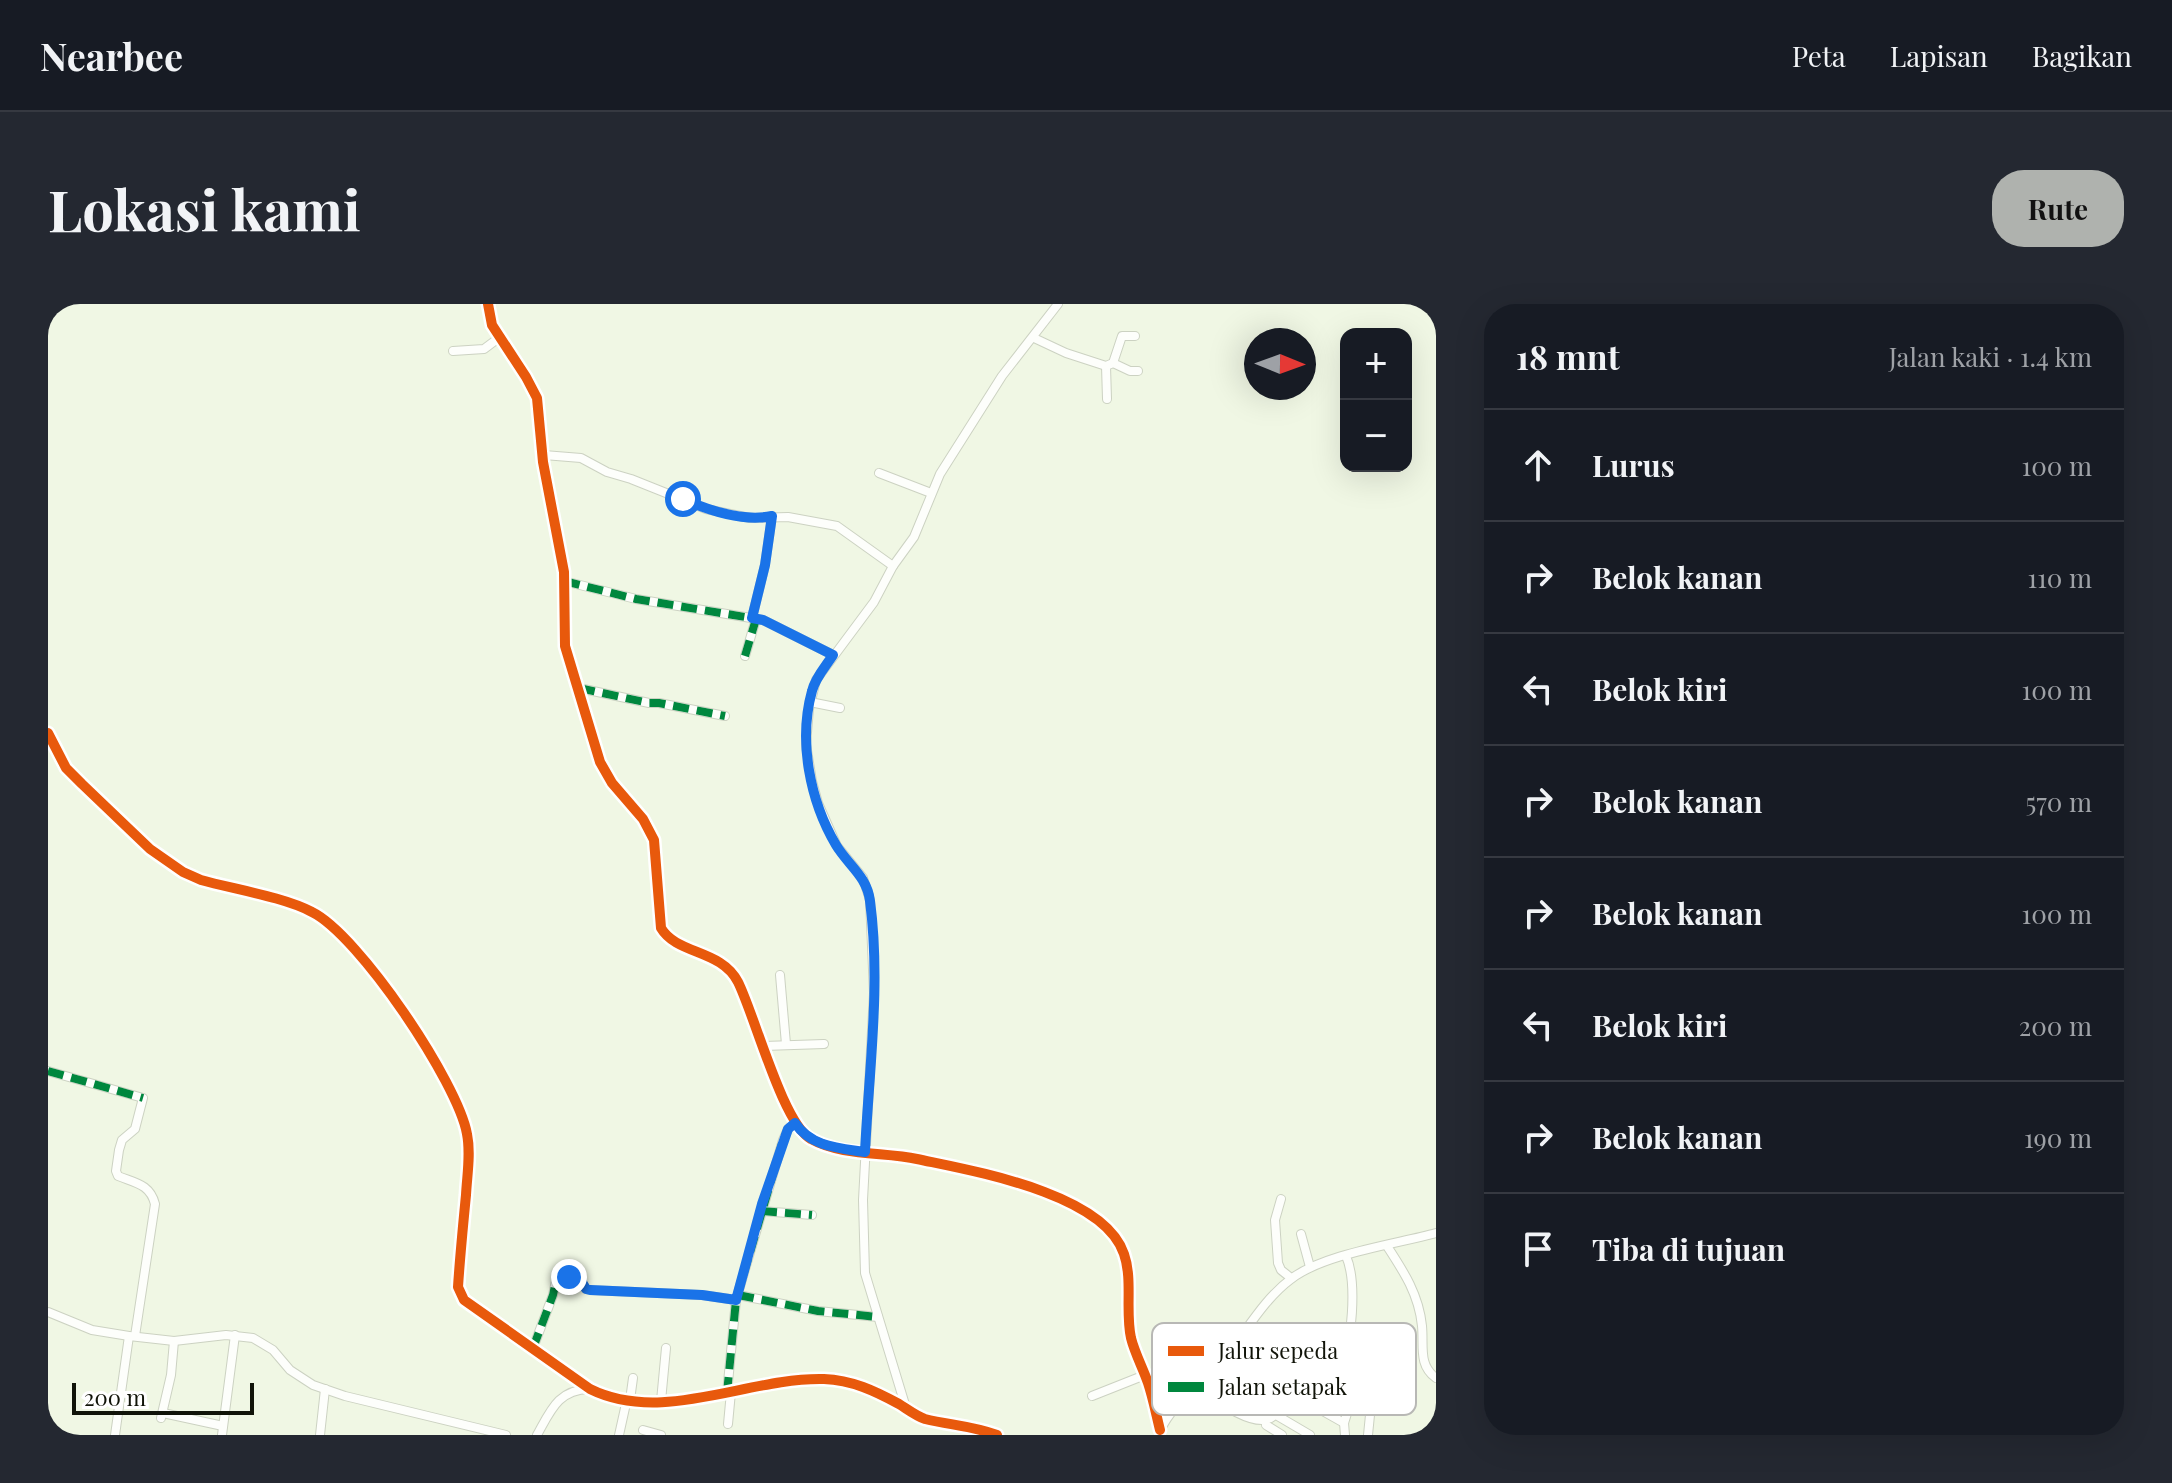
<!DOCTYPE html>
<html lang="id">
<meta charset="utf-8">
<style>
body{margin:0;font-family:"Playfair Display",serif;background:#242831;color:#f1f3f6}
.controls{position:absolute;right:24px;top:24px;display:grid;overflow:hidden;border-radius:16px;box-shadow:0 8px 32px #0002}
.controls button{width:72px;height:72px;display:grid;place-items:center;padding:0;border:0;border-bottom:2px solid #363941;background:#171b24;color:#f1f3f6;font:40px sans-serif}
.compass{position:absolute;left:1196px;top:24px;width:72px;height:72px;border-radius:50%;background:#171b24;box-shadow:0 8px 32px #0002;rotate:91deg}
.scale{position:absolute;left:24px;bottom:20px;width:182px;box-sizing:border-box;padding-left:8px;border:4px solid #111409;border-top:0;font-size:22px;line-height:28px;white-space:nowrap;color:#111409;-webkit-text-stroke:6px #fff;paint-order:stroke}
.stop{position:absolute;width:24px;height:24px;margin:-18px;border:6px solid #1a73e8;border-radius:50%;background:#fff}
.stop.end{background:#1a73e8;border-color:#fff;box-shadow:0 2px 8px #0008}
.list{margin:0;padding:0;list-style:none}
h2{display:flex;justify-content:space-between;align-items:center;height:104px;margin:0;padding:0 32px;font-size:34px}
h2 small{font-size:26px;font-weight:400;color:#9ea1a6}
.list li{display:grid;grid-template-columns:52px 1fr auto;gap:24px;align-items:center;box-sizing:border-box;height:112px;padding:0 32px;border-top:2px solid #363941}
.list b{display:block;font-size:30px;white-space:nowrap}
.list em{font-size:26px;font-style:normal;color:#9ea1a6}
.icon{flex:none;width:44px;height:44px;fill:none;stroke:currentColor;stroke-width:2;stroke-linecap:round;stroke-linejoin:round}
.map{position:relative;flex:none;width:1388px;height:1131px;overflow:hidden;border-radius:32px}
header{display:flex;align-items:center;gap:48px;box-sizing:border-box;height:112px;padding:0 40px;background:#171b24;border-bottom:2px solid #363941}
header strong{font-size:38px}
nav{display:flex;gap:44px;margin-inline-start:auto;font-size:28px}
.intro{display:flex;align-items:center;justify-content:space-between;box-sizing:border-box;height:192px;padding:0 48px}
h1{margin:0;font-size:56px}
.button{padding:20px 36px;border-radius:32px;background:#afb2ae;color:#111;font-size:28px;font-weight:700}
main{display:flex;gap:48px;padding:0 48px}
aside{flex:1;background:#171b24;border-radius:32px;box-shadow:0 8px 32px #0002}
.map>svg:first-child{display:block}
</style>
<header>
<strong>Nearbee</strong>
<nav><a>Peta</a><a>Lapisan</a><a>Bagikan</a></nav>
</header>
<div class="intro"><h1>Lokasi kami</h1><a class="button">Rute</a></div>
<main>
<div class="map">
<svg width="1388" height="1131" viewBox="0 0 1388 1131">
<rect width="100%" height="100%" fill="#f0f7e4"/>
<g fill="none" stroke-linecap="round" stroke-linejoin="round">
<defs>
<g id="minor">
<path d="M 440,0 L 444,21 L 478,73 L 489,94 L 495,158 L 516,268 L 517,342 L 552,458 L 564,479 L 595,515 L 606,536 L 613,624 C 629,651 673,645 690,678 C 707,712 735,820 763,835 C 793,852 836,848 869,855 C 925,867 1056,889 1076,950 C 1085,976 1077,1007 1083,1034 C 1087,1050 1095,1064 1100,1079 C 1105,1094 1108,1110 1112,1126"/>
<polyline points="986,34 1018,49 1058,62 1065,59 1074,32 1087,32"/>
<polyline points="405,47 436,45 452,33"/>
<polyline points="1065,59 1082,67 1090,67"/>
<polyline points="1058,62 1059,95"/>
<polyline points="496,151 533,154 559,168 583,175 658,205 702,214 740,213 789,222 845,262"/>
<polyline points="831,169 883,189"/>
<polyline points="516,277 588,295 715,316 785,351"/>
<polyline points="704,314 717,261 724,212"/>
<polyline points="697,352 708,315"/>
<polyline points="531,384 601,399 611,399 677,412"/>
<polyline points="762,398 792,404"/>
<path d="M 0,429 L 18,464 L 34,480 L 102,545 L 135,568 L 153,576 C 185,585 236,593 264,608 C 311,631 410,779 419,830 C 423,850 419,871 418,891 C 415,922 412,952 410,983 L 416,996 L 542,1085 C 615,1121 700,1073 776,1075 C 804,1076 827,1087 851,1100 C 859,1105 868,1112 877,1115 C 901,1121 925,1122 949,1131"/>
<polyline points="732,671 738,740"/>
<polyline points="716,742 776,740"/>
<path d="M 0,767 L 95,794 L 87,825 L 74,836 L 71,846 L 68,867 L 70,872 C 87,879 102,880 107,900 L 87,1032"/>
<polyline points="1233,895 1227,916 1230,959 1233,966 1243,974"/>
<polyline points="713,907 764,911"/>
<polyline points="1253,930 1262,963"/>
<path d="M 1339,942 C 1356,968 1371,991 1374,1022 C 1376,1042 1370,1061 1388,1074"/>
<polyline points="690,991 770,1007 830,1013"/>
<polyline points="0,1008 44,1026 81,1032 126,1037 178,1031 205,1034 225,1046 242,1066 265,1081 297,1092 458,1131"/>
<polyline points="1187,1040 1216,1063 1232,1083 1296,1119 1297,1131"/>
<polyline points="485,1044 505,991 509,972 532,975 538,985 542,986 654,991 688,996 735,836 740,825 747,819"/>
<path d="M 1294,1067 C 1303,1039 1310,979 1298,952"/>
<path d="M 1150,1081 C 1164,1095 1213,1131 1228,1109 C 1231,1102 1231,1091 1232,1083"/>
<polyline points="679,1089 688,996"/>
<polyline points="1044,1092 1097,1071"/>
<polyline points="582,1096 585,1074"/>
<polyline points="613,1097 618,1044"/>
<polyline points="858,1104 817,969 815,896 826,689 822,596 815,574 789,542 770,499 764,477 758,440 761,405 768,376 826,298 845,262 866,233 892,170 954,72 1010,0"/>
<polyline points="115,1109 175,1122"/>
<polyline points="1228,1111 1262,1131"/>
<polyline points="113,1114 123,1071 126,1037"/>
<polyline points="1296,1119 1307,1084"/>
<polyline points="680,1120 683,1088"/>
<polyline points="1218,1121 1234,1131"/>
<polyline points="595,1126 613,1131"/>
<path d="M 1112,1127 C 1125,1099 1148,1086 1168,1064 C 1194,1036 1212,998 1243,975 C 1275,950 1348,940 1388,929"/>
<polyline points="67,1131 81,1032"/>
<polyline points="174,1131 187,1031"/>
<polyline points="272,1131 277,1085"/>
<path d="M 489,1131 C 503,1106 510,1086 541,1085"/>
<polyline points="571,1131 579,1095"/>
<polyline points="1320,1131 1324,1091 1340,1082"/>
</g>
</defs>
<use href="#minor" stroke="#ccd2c2" stroke-width="10"/>
<use href="#minor" stroke="#fdfefb" stroke-width="8"/>
<g stroke="#00873e" stroke-width="8" stroke-dasharray="16 8" stroke-linecap="butt">
<polyline points="516,277 588,295 715,316 785,351"/>
<polyline points="704,314 717,261 724,212"/>
<polyline points="697,352 708,315"/>
<polyline points="531,384 601,399 611,399 677,412"/>
<polyline points="0,767 95,794"/>
<polyline points="713,907 764,911"/>
<polyline points="690,991 770,1007 830,1013"/>
<polyline points="485,1044 505,991 509,972 532,975 538,985 542,986 654,991 688,996 735,836 740,825 747,819"/>
<polyline points="679,1089 688,996"/>
</g>
<defs>
<g id="cycleway">
<path d="M 440,0 L 444,21 L 478,73 L 489,94 L 495,158 L 516,268 L 517,342 L 552,458 L 564,479 L 595,515 L 606,536 L 613,624 C 629,651 673,645 690,678 C 707,712 735,820 763,835 C 793,852 836,848 869,855 C 925,867 1056,889 1076,950 C 1085,976 1077,1007 1083,1034 C 1087,1050 1095,1064 1100,1079 C 1105,1094 1108,1110 1112,1126"/>
<path d="M 0,429 L 18,464 L 34,480 L 102,545 L 135,568 L 153,576 C 185,585 236,593 264,608 C 311,631 410,779 419,830 C 423,850 419,871 418,891 C 415,922 412,952 410,983 L 416,996 L 542,1085 C 615,1121 700,1073 776,1075 C 804,1076 827,1087 851,1100 C 859,1105 868,1112 877,1115 C 901,1121 925,1122 949,1131"/>
</g>
</defs>
<use href="#cycleway" stroke="#fff" stroke-width="15"/>
<use href="#cycleway" stroke="#e8590c" stroke-width="10"/>
</g>
<g fill="none" stroke-linecap="round" stroke-linejoin="round">
<path stroke="#1a73e8" stroke-width="10" d="M 521,973 L 532,975 L 538,985 L 542,986 L 654,991 L 688,996 L 714,900 L 740,825 L 747,819 C 763,843 791,844 817,848 C 821,765 833,680 822,597 C 819,572 800,561 788,541 C 762,497 750,437 764,387 C 767,374 778,362 785,351 L 715,316 L 704,314 L 717,261 L 724,212 C 695,218 662,207 635,195"/>
</g>
<rect x="1104" y="1019" width="264" height="92" rx="12" fill="#fff" stroke="#b8b8b5" stroke-width="2"/>
<rect x="1120" y="1042" width="36" height="10" fill="#e8590c"/>
<rect x="1120" y="1078" width="36" height="10" fill="#00873e"/>
<g font-size="22" fill="#111409">
<text x="1170" y="1055">Jalur sepeda</text>
<text x="1170" y="1091">Jalan setapak</text>
</g>
</svg>
<div class="controls">
<button>+</button>
<button>−</button>
</div>
<svg class="compass" viewBox="-18 -18 36 36"><path d="M0-13l5 13h-10z" fill="#e53935"/><path d="M0 13l5-13h-10z" fill="#9ea1a6"/></svg>
<div class="scale">200 m</div>
<div class="stop" style="left:635px;top:195px"></div>
<div class="stop end" style="left:521px;top:973px"></div>
</div>
<aside>
<h2>18 mnt<small>Jalan kaki · 1.4 km</small></h2>
<ul class="list">
<li><svg class="icon" aria-label="ahead" viewBox="0 0 24 24"><path d="M12 20V5M6 11l6-6 6 6"/></svg><div><b>Lurus</b></div><em>100 m</em></li>
<li><svg class="icon" aria-label="right" viewBox="0 0 24 24"><path d="M7 20v-9h11M14 6l5 5-5 5"/></svg><div><b>Belok kanan</b></div><em>110 m</em></li>
<li><svg class="icon" aria-label="left" viewBox="0 0 24 24"><path d="M17 20v-9H6M10 6l-5 5 5 5"/></svg><div><b>Belok kiri</b></div><em>100 m</em></li>
<li><svg class="icon" aria-label="right" viewBox="0 0 24 24"><path d="M7 20v-9h11M14 6l5 5-5 5"/></svg><div><b>Belok kanan</b></div><em>570 m</em></li>
<li><svg class="icon" aria-label="right" viewBox="0 0 24 24"><path d="M7 20v-9h11M14 6l5 5-5 5"/></svg><div><b>Belok kanan</b></div><em>100 m</em></li>
<li><svg class="icon" aria-label="left" viewBox="0 0 24 24"><path d="M17 20v-9H6M10 6l-5 5 5 5"/></svg><div><b>Belok kiri</b></div><em>200 m</em></li>
<li><svg class="icon" aria-label="right" viewBox="0 0 24 24"><path d="M7 20v-9h11M14 6l5 5-5 5"/></svg><div><b>Belok kanan</b></div><em>190 m</em></li>
<li><svg class="icon" aria-label="arrive" viewBox="0 0 24 24"><path d="M6 21V4h12l-3 4 3 4H6"/></svg><div><b>Tiba di tujuan</b></div></li>
</ul>
</aside>
</main>
